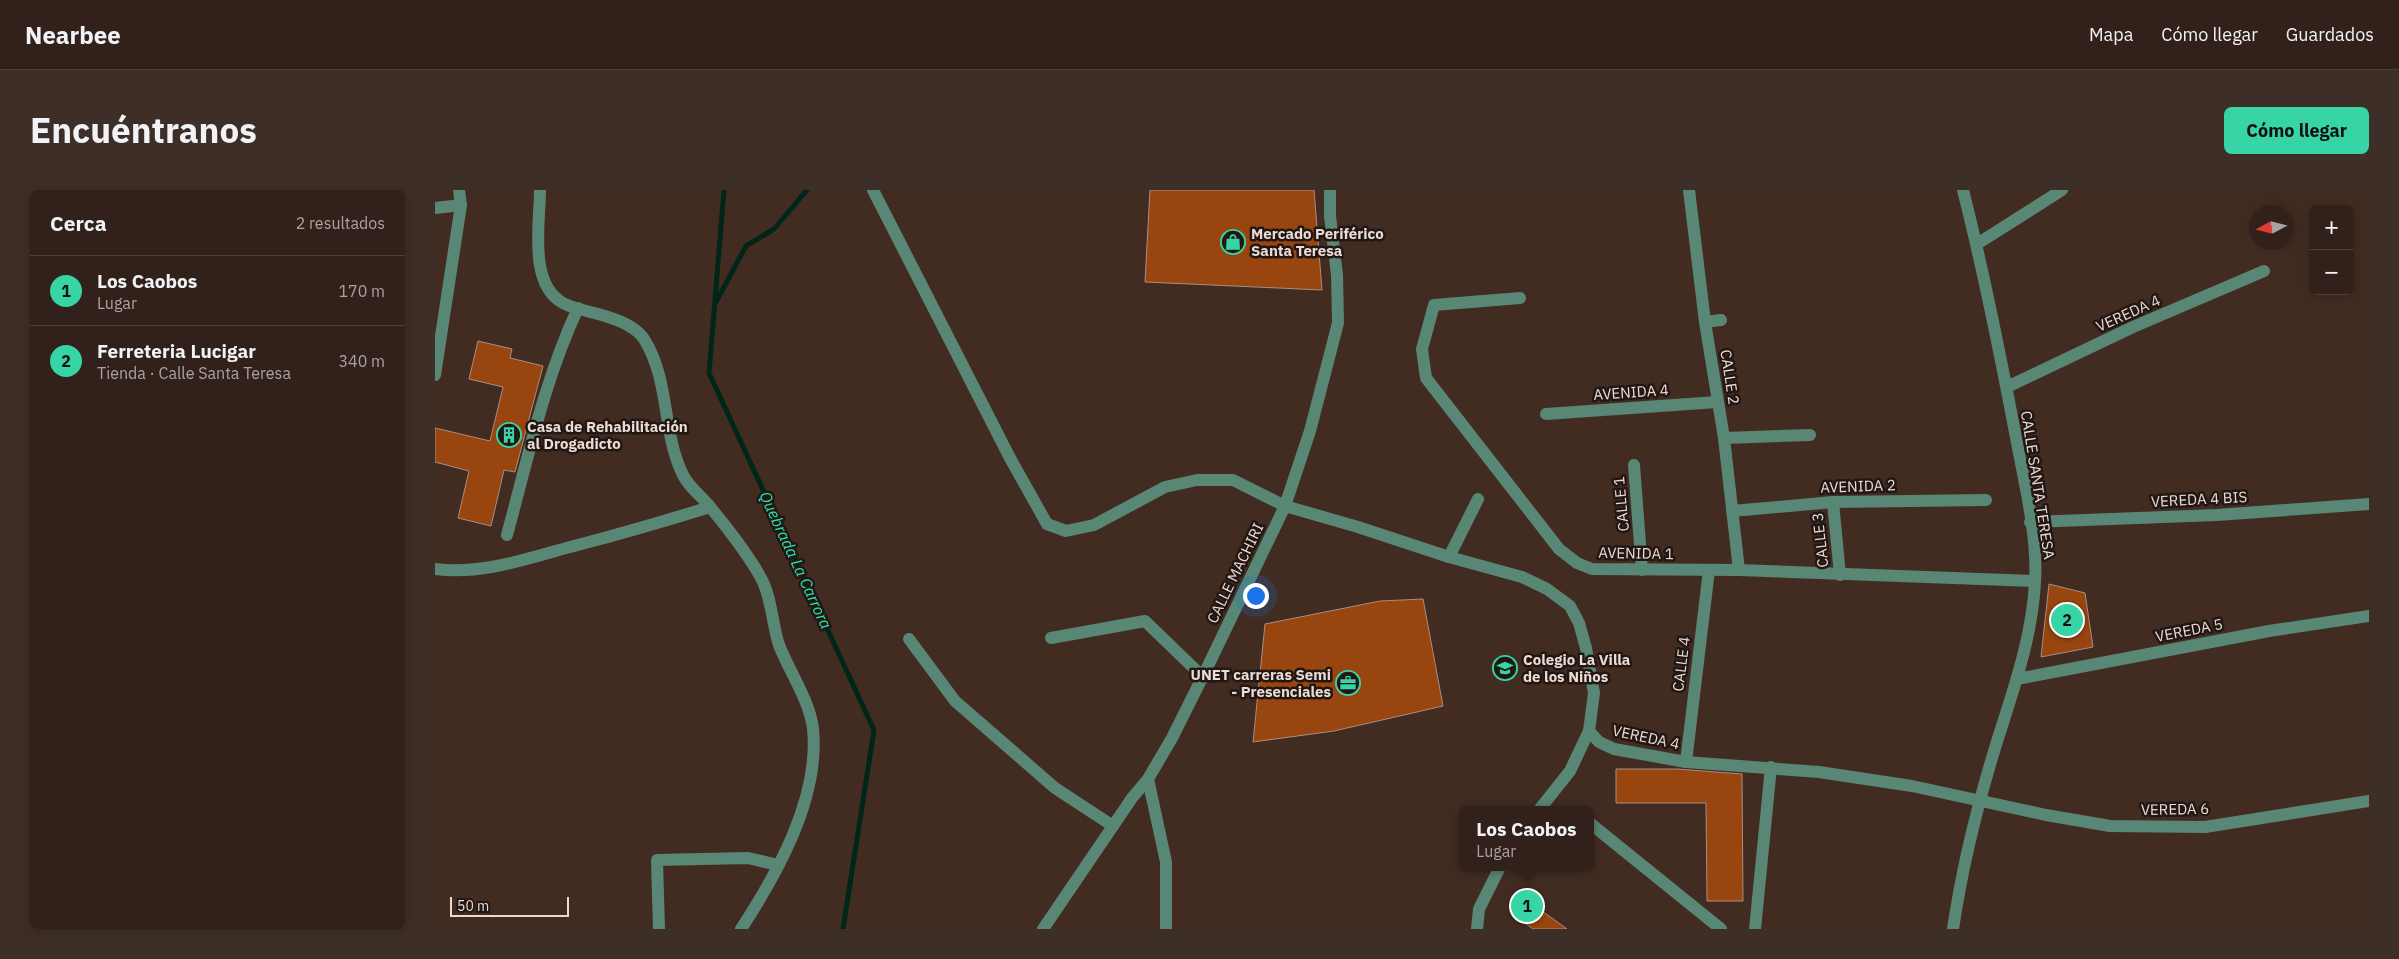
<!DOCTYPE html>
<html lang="es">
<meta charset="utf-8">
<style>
body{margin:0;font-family:"IBM Plex Sans",sans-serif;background:#3d2e27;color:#f1f3f6}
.controls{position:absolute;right:15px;top:15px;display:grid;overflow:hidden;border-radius:8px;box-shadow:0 2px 12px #0003}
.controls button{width:45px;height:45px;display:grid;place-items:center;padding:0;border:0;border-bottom:1px solid #4d3e39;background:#32211a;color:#f1f3f6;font:25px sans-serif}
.compass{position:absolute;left:1814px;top:15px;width:45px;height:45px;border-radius:50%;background:#32211a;box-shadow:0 2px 12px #0003;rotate:263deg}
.scale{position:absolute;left:15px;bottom:12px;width:119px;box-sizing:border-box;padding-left:5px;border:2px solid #eadcd5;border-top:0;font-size:14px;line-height:18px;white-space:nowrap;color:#eadcd5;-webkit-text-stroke:4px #221713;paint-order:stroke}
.you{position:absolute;left:820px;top:405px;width:18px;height:18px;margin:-12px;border:4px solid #fff;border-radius:50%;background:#1a73e8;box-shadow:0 0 0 8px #1a73e833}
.badge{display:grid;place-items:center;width:32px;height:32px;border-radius:50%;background:#37d4a6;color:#111;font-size:16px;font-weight:700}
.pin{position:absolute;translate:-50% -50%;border:2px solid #fff;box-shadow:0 1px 5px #0006}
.popup{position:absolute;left:1024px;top:616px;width:135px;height:65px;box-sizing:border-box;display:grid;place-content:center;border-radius:8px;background:#32211a;filter:drop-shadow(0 1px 4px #0005);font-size:16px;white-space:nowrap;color:#a8a3a2}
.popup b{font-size:19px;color:#f1f3f6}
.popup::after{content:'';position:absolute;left:50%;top:100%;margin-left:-10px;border:10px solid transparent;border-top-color:#32211a}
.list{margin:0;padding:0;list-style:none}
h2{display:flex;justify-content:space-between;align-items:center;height:65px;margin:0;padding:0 20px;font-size:21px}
h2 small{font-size:16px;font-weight:400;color:#a8a3a2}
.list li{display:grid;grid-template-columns:32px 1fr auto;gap:15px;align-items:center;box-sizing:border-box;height:70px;padding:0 20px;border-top:1px solid #4d3e39}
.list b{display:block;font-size:19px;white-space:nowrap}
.list p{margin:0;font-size:16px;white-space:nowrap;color:#a8a3a2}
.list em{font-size:16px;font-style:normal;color:#a8a3a2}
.map{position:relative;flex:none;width:1934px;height:739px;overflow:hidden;border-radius:8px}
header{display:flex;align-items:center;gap:30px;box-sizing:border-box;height:70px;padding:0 25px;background:#32211a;border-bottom:1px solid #4d3e39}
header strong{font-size:24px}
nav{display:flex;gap:28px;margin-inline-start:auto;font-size:18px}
.intro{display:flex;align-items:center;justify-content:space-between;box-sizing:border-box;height:120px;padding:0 30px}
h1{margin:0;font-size:35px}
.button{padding:12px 22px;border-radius:8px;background:#37d4a6;color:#111;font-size:18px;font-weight:700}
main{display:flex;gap:30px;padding:0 30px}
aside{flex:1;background:#32211a;border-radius:8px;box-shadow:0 2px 12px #0003}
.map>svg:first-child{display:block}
</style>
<header>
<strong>Nearbee</strong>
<nav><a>Mapa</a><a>Cómo llegar</a><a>Guardados</a></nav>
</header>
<div class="intro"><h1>Encuéntranos</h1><a class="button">Cómo llegar</a></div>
<main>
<aside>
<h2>Cerca<small>2 resultados</small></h2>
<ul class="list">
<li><span class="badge">1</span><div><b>Los Caobos</b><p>Lugar</p></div><em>170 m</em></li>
<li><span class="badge">2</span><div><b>Ferreteria Lucigar</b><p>Tienda · Calle Santa Teresa</p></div><em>340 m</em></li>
</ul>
</aside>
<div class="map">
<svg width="1934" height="739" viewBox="0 0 1934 739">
<rect width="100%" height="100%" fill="#422c22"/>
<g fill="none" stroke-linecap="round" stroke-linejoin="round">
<g stroke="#00261a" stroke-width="5">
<polyline points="289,0 274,183 439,540 408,739"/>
<polyline points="281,112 311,56 339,39 372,0"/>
</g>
</g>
<g fill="#994510" stroke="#a98e81">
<polygon points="715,0 879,0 887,100 710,92"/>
<polygon points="43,151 77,159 75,168 108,176 80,282 69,280 56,336 23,328 34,281 0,272 0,238 55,251 68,197 34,189"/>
<polygon points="1614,394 1650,403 1658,457 1606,467"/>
<polygon points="988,409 1008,516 899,541 818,552 830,434 945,411"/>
<polygon points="1181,579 1242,579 1307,584 1308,711 1272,711 1271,613 1181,613"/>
<polygon points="1089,708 1132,739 1098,739 1077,724"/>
</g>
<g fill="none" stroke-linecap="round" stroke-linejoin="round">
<g stroke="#598775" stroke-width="12">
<path d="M 105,0 C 105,33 93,94 128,113 C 141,120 159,122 173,127 C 186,131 201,137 209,149 C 235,190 227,243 248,285 C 255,299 267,306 276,318 C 294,340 313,364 326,388 C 337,408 337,434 344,455 C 354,481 375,511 378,539 C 385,608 342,684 306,739"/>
<polyline points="438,0 575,268 612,334 631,341 659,335 730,297 762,290 798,290 850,316 923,337 1014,367 1087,387 1112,399 1135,416 1144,433 1151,458 1159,503 1154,541 1135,581 1104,620"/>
<polyline points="1254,0 1270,132 1289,248 1304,380"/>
<polyline points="0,18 26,15"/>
<polyline points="1542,54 1627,0"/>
<polyline points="1085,108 999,115 987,159 991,188 1124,359 1142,373 1157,379 1304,380 1600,391"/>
<polyline points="1270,132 1286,130"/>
<polyline points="0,185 26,15 24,0"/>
<polyline points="1572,197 1698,137 1829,81"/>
<polyline points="1111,224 1282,212"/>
<polyline points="1289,248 1375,245"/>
<polyline points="1199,275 1207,380"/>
<polyline points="1398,312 1405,385"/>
<polyline points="1297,321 1398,312 1551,310"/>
<polyline points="1595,332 1782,325 1934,314"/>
<path d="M 72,345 C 93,268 109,191 143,118"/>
<polyline points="1014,367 1043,309"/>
<path d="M 0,379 C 49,385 93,368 139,356 C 185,344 230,331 275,317"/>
<polyline points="616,448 710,431 768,487"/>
<polyline points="474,449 520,511 620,598 678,636"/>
<polyline points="1582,489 1834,441 1934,426"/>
<polyline points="1154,541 1164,552 1179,559 1251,572 1384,582 1477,596 1611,625 1675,636 1770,637 1934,611"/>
<polyline points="1251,572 1274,380"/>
<polyline points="713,589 731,672 731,739"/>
<polyline points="1156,634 1286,739"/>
<polyline points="224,739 222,670 313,668 343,675"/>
<polyline points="608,739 697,608 713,589 737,548 772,478 850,316 875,241 903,133 902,85 895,26 895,0"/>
<polyline points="1042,739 1044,719 1065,677"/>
<polyline points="1320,739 1336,577"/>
<path d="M 1518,739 C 1527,678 1542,617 1560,558 C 1577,503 1597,450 1600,392 C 1603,349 1590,295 1582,253 C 1566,168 1549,83 1528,0"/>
</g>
</g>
<defs>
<symbol id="shop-ring" viewBox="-11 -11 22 22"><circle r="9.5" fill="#221713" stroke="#37d4a6" stroke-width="1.5"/><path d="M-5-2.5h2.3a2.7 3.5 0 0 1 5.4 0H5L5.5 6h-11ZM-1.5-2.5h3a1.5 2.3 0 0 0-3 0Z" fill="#37d4a6"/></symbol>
<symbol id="building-ring" viewBox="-11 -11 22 22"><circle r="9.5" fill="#221713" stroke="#37d4a6" stroke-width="1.5"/><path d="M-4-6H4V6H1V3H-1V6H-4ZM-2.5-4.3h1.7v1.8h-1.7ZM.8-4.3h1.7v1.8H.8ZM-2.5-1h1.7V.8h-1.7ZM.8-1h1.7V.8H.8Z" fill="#37d4a6"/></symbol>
<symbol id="school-ring" viewBox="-11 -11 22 22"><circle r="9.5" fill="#221713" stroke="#37d4a6" stroke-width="1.5"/><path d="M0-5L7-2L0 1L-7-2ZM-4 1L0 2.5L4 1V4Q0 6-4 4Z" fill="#37d4a6"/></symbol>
<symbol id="office-ring" viewBox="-11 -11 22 22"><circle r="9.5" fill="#221713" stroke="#37d4a6" stroke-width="1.5"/><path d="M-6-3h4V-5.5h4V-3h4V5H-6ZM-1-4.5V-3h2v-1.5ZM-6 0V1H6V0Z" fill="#37d4a6"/></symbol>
</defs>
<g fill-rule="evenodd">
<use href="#shop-ring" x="784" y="38" width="28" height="28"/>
<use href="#building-ring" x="60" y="231" width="28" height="28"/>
<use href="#school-ring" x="1056" y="464" width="28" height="28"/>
<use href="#office-ring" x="899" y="479" width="28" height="28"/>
</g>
<g text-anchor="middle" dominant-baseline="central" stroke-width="5" stroke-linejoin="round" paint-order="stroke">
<g font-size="15" font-weight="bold" fill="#eadcd5" stroke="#221713" text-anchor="start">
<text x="816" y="43">Mercado Periférico<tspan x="816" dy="17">Santa Teresa</tspan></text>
<text x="92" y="236">Casa de Rehabilitación<tspan x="92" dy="17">al Drogadicto</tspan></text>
<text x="1088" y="469">Colegio La Villa<tspan x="1088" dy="17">de los Niños</tspan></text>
<text x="896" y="484" text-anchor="end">UNET carreras Semi<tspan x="896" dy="17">- Presenciales</tspan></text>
</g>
<g font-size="15" fill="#eadcd5" stroke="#221713">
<text transform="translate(1693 123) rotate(-24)">VEREDA 4</text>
<text transform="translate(1295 187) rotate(81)">CALLE 2</text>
<text transform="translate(1196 202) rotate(-4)">AVENIDA 4</text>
<text transform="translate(1603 295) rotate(81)">CALLE SANTA TERESA</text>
<text transform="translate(1423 296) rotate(-2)">AVENIDA 2</text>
<text transform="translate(1764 309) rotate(-3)">VEREDA 4 BIS</text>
<text transform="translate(1186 314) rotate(-95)">CALLE 1</text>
<text transform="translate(1385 350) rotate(-96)">CALLE 3</text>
<text transform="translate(1201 363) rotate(1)">AVENIDA 1</text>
<text transform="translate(800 383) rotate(-64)">CALLE MACHIRI</text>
<text transform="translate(1754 440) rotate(-11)">VEREDA 5</text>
<text transform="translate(1246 474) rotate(-83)">CALLE 4</text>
<text transform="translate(1211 547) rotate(12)">VEREDA 4</text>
<text transform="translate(1740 619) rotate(-1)">VEREDA 6</text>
</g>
<g font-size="16" font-style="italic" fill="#27e3b0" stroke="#221713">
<text transform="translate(361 370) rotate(65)">Quebrada La Carrora</text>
</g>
</g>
</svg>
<div class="controls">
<button>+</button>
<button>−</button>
</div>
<svg class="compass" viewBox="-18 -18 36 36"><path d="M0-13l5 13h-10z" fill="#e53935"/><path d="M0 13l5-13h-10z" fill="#a8a3a2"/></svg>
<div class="scale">50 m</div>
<div class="you"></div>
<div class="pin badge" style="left:1092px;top:716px">1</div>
<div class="popup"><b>Los Caobos</b>Lugar</div>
<div class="pin badge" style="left:1632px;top:430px">2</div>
</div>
</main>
